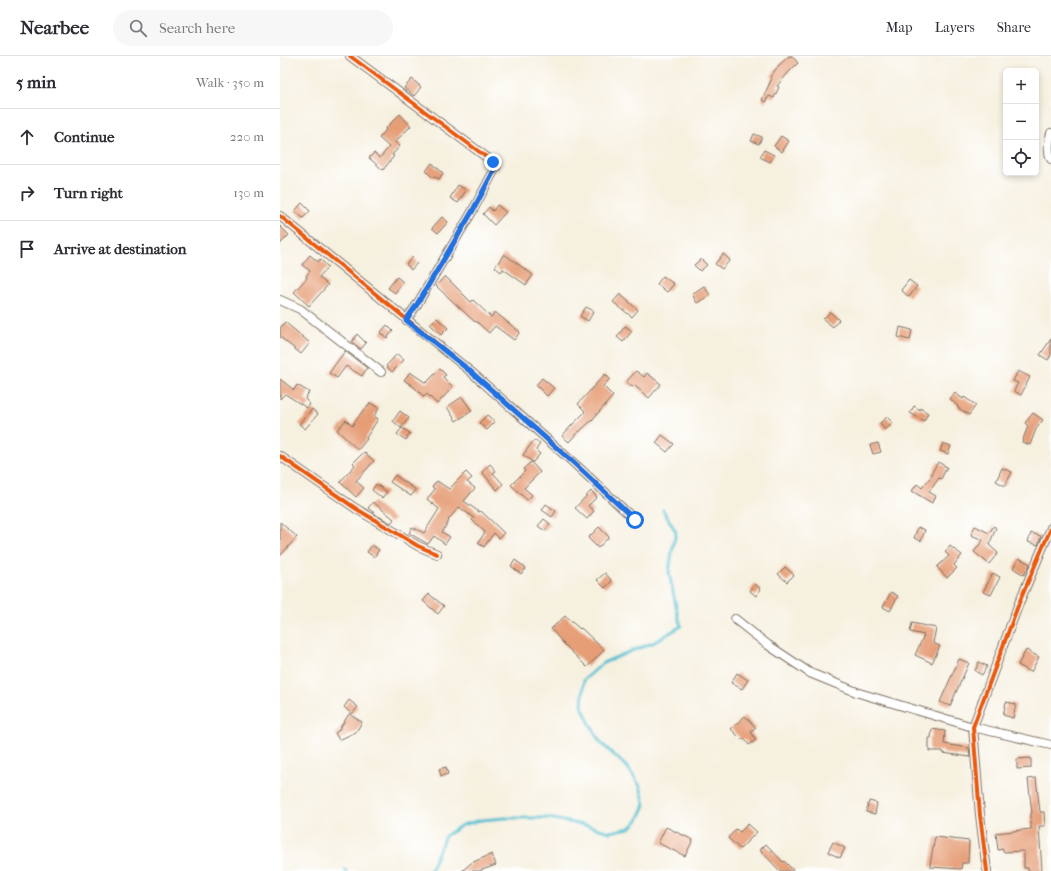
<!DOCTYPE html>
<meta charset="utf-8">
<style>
body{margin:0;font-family:"IM FELL French Canon",serif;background:#f7f7f7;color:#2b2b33}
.controls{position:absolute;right:12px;top:12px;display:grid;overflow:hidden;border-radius:6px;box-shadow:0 2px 6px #0003}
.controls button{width:36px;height:36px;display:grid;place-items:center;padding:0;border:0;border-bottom:1px solid #e1e1e2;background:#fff;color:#2b2b33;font:20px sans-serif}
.stop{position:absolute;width:12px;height:12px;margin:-9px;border:3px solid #1a73e8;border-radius:50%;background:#fff}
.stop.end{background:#1a73e8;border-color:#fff;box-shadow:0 1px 4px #0008}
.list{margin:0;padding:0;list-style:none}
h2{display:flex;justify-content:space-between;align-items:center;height:52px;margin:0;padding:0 16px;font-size:17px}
h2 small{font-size:13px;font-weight:400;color:#7c7c81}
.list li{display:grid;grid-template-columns:26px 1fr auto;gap:12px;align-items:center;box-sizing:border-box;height:56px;padding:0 16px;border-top:1px solid #e1e1e2}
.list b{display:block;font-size:15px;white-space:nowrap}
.list em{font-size:13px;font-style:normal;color:#7c7c81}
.icon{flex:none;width:22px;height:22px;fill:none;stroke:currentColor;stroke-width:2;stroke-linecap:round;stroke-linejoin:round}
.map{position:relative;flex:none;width:771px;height:815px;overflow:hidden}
header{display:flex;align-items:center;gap:24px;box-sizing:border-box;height:56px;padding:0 20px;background:#fff;border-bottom:1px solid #e1e1e2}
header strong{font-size:19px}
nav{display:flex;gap:22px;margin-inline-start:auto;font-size:14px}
.search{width:280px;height:36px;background:#f7f7f7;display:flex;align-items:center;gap:10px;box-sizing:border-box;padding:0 14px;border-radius:22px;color:#7c7c81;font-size:15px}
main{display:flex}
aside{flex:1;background:#fff}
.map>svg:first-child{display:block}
</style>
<header>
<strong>Nearbee</strong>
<div class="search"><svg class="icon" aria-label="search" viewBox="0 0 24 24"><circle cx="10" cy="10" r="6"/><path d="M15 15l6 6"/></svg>Search here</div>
<nav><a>Map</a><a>Layers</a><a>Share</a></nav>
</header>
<main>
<aside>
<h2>5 min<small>Walk · 350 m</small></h2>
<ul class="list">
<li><svg class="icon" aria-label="ahead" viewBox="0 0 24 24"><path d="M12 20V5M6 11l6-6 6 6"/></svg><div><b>Continue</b></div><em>220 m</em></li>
<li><svg class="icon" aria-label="right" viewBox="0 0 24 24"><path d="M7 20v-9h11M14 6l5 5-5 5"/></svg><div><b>Turn right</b></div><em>130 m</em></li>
<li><svg class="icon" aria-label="arrive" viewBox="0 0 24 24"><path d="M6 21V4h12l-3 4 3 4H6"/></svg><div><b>Arrive at destination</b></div></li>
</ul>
</aside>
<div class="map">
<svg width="771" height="815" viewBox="0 0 771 815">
<rect width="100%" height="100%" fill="#fff"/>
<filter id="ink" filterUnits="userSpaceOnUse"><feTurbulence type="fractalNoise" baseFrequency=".025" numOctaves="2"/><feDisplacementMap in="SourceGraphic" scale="8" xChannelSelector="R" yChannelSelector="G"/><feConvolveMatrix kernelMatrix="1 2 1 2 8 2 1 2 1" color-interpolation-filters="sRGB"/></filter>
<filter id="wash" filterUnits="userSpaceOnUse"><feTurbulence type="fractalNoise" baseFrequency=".012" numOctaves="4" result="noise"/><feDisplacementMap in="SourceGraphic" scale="16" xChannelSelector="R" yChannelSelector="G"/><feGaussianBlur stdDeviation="0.9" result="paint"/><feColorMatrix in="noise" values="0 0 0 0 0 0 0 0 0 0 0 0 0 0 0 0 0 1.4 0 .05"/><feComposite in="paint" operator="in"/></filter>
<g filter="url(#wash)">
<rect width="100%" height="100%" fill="#f6f0df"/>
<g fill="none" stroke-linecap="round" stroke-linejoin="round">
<g stroke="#54bfd0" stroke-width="3">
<polyline points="65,814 66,815"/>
<polyline points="150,815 165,780 182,769 201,764 224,762 268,762 309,770 330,776 350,772 358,764 365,749 360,730 348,712 320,686 309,666 302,650 304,624 323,607 351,595 373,587 401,570 398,560 389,517 392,496 396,476 383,454"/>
</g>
</g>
<g id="blocks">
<g fill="#e69e77">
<polygon points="509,0 512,0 518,7 508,17 497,30 499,31 494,42 489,40 485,46 482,44 492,22 490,21 499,9"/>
<polygon points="132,23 141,31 134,40 124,32"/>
<polygon points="120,58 131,70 115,86 120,90 112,99 114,100 103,114 89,102 94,97 100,102 109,91 99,82 106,74 105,73"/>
<polygon points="474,78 482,81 479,88 471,85"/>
<polygon points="501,80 509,85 502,96 494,90"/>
<polygon points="484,94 494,99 490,106 480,101"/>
<polygon points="152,107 163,117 159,123 154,121 153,122 146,115"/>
<polygon points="178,129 186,134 178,147 170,142"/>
<polygon points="22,147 30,155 23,162 15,155"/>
<polygon points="217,149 226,156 214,169 203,158 209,151 213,155"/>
<polygon points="162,161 168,166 158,177 152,172"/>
<polygon points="0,170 9,179 0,188"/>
<polygon points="224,198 253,219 246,229 223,213 221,216 215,211"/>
<polygon points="443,198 450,204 442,213 435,208"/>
<polygon points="30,199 38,206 40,203 48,211 39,221 48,229 29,250 14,236 27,222 26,220 30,215 22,209"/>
<polygon points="133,201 138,206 131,214 126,208"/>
<polygon points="421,203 427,209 420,215 414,209"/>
<polygon points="165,220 191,246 193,244 211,261 215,256 226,265 240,276 234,284 215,270 209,277 196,265 195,266 156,230"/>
<polygon points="383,220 394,228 387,236 377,228"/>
<polygon points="117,221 123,226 115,237 108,232"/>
<polygon points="629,224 637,230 629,241 621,234"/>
<polygon points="424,230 430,239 417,247 412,238"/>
<polygon points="340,238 358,254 352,261 333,246"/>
<polygon points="306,251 314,255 308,265 300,260"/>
<polygon points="550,256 559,264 553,271 543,263"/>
<polygon points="157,262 168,272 161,279 150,268"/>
<polygon points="5,266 30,287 21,298 0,281 0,272"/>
<polygon points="107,269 113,275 107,282 100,277"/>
<polygon points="345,270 352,275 343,286 337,281"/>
<polygon points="620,271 632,274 630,284 618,281"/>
<polygon points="77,278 86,287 81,293 72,286"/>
<polygon points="771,283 771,299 768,304 760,299"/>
<polygon points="65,295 87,312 82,320 66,310 57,322 49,317"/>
<polygon points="117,298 124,304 112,316 106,310"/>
<polygon points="160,313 166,319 163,321 173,331 157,348 147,338 144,341 134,331 124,324 130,316 146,327"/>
<polygon points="356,315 364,321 367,317 381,328 369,342 354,329 352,331 346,326"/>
<polygon points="738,315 750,321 741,339 734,335 738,327 733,325"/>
<polygon points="325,318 330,323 323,330 333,340 313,363 299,376 298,376 289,386 282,380 293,368 305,356 304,355 304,354 298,348"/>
<polygon points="262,322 274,332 267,340 256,329"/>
<polygon points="0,323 14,334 17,329 29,336 25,343 30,348 27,352 5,338 0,343"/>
<polygon points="675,337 683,343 684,341 696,349 689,359 677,351 678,350 670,343"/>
<polygon points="182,341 192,355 176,365 167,351"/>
<polygon points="90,347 99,352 94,360 98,363 86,382 87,383 78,394 57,374 66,364 72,370 84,353 85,354"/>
<polygon points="634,350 640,354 640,352 648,357 644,365 630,357"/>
<polygon points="32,353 38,358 25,373 19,368"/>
<polygon points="120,355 129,362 121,372 113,365"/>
<polygon points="753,357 763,364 756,373 750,389 742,386 748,370 745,367"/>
<polygon points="207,359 215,366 207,374 199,367"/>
<polygon points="607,361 613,367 605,374 600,367"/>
<polygon points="122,372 130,377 126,384 117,378"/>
<polygon points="382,379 394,388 387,396 376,387"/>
<polygon points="254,384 260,388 256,394 260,398 253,406 243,399"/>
<polygon points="598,387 601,396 593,398 590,389"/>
<polygon points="663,387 671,390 668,398 660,395"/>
<polygon points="84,396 94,405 76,425 84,432 76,441 60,426 75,409 73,407"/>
<polygon points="251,406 260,416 244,432 252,439 247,444 231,429 245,415 243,413"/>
<polygon points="658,406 667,411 661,423 659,422 649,436 656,440 652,447 632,435 637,428 642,432 653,418 651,418"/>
<polygon points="210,408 216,415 213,417 223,428 217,434 202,416"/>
<polygon points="722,412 732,416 725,430 716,425"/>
<polygon points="186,416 192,422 187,426 195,432 184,445 199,456 201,455 224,477 219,482 214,477 204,491 198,487 205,476 192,464 194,462 179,451 168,464 169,465 162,476 170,481 165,488 154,480 148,488 129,477 132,471 144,477 159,453 147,443 155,433 152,431 157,425 169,433"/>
<polygon points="115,419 136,434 131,440 110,426"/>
<polygon points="96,428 107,436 102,442 92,434"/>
<polygon points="311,435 317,441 308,450 314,455 307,463 295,452"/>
<polygon points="93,446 114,463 111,467 98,460 88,452"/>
<polygon points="266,448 276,455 272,461 262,454"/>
<polygon points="264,463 270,468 265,475 258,470"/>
<polygon points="0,466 17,481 0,500"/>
<polygon points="695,470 709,477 714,470 716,472 709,489 718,497 709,508 694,496 703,484 691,479"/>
<polygon points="319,471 329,481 318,492 308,482"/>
<polygon points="638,471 645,474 641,485 634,482"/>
<polygon points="751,477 761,480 758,489 748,486"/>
<polygon points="92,489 99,494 94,501 87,496"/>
<polygon points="670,490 682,499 674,509 677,512 667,522 657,511 669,500 665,496"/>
<polygon points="739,502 750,508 744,519 733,512"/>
<polygon points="235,504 246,512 241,518 231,510"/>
<polygon points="505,511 514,519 507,526 498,518"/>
<polygon points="325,517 332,525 325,532 317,524"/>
<polygon points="713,517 720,521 711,539 703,536"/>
<polygon points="475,528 481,533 476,540 470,535"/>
<polygon points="611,536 618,540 610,555 603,551"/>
<polygon points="149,538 164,550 158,558 143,545"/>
<polygon points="285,560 300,573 301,572 324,594 307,611 284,588 271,573"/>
<polygon points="632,567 656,572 653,587 660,590 652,607 635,599 644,579 630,576"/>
<polygon points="746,594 759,601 751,616 738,609"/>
<polygon points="679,603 689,607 670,650 660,646"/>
<polygon points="699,606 707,610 702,619 695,615"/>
<polygon points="457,617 468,624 462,633 451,627"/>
<polygon points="69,644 78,651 72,658 64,651"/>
<polygon points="726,646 736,648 733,662 723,659"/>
<polygon points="69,658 82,666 76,676 59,684 55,677 58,675"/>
<polygon points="465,660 476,672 471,676 476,684 469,689 464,682 462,684 451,673"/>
<polygon points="652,673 665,675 664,688 689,692 690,701 663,697 663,695 649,695 649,682 651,682"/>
<polygon points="751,702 751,712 737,713 737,703"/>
<polygon points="166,711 168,718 161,720 159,713"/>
<polygon points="756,722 760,756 764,756 765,770 759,770 762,815 748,815 748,812 744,812 744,795 723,796 723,793 718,794 716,777 751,773 751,757 752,757 748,723"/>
<polygon points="589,745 597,747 595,758 586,756"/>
<polygon points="468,768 477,776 460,793 448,782 456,773 460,776"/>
<polygon points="386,771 413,784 405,800 378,787"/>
<polygon points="655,781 689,785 688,807 682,807 681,813 650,811 650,809"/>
<polygon points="553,786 565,792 560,802 548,796"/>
<polygon points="486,788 503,806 504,805 514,815 500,815 480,794"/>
<polygon points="212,798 216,809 199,815 182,815 191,807"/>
</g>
</g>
</g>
<g filter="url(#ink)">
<use href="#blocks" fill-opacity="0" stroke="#7c6f62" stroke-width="1"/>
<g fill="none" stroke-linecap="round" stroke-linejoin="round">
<defs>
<g id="street">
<polyline points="70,0 213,106 216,111 192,156 136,250 126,264"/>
<path d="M 771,77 C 769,86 767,94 771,103"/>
<polyline points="0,160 190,315 296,409 355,464"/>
<polyline points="0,244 20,253 101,316"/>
<polyline points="0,400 75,452 138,490 157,498"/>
<polyline points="455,563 488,589 530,617 579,637 693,671 771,689"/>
<polyline points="707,815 700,759 693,671 739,547 771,472"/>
</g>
</defs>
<use href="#street" stroke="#7c6f62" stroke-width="10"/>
<use href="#street" stroke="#fff" stroke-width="8"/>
<defs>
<g id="cycleway">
<polyline points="70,0 213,106 216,111 192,156 136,250 126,264"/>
<polyline points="0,160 190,315 296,409 355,464"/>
<polyline points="0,400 75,452 138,490 157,498"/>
<polyline points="707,815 700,759 693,671 739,547 771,472"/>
</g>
</defs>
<use href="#cycleway" stroke="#fff" stroke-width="6"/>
<use href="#cycleway" stroke="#e8590c" stroke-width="4"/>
</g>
</g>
<g fill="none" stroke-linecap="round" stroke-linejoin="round" filter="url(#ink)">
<polyline stroke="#1a73e8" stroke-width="5" points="213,106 216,111 192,156 136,250 126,264 190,315 296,409 355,464"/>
</g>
</svg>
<div class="controls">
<button>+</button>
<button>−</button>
<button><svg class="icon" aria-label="locate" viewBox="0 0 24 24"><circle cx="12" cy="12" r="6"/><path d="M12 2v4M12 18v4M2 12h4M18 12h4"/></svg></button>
</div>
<div class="stop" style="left:355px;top:464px"></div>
<div class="stop end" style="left:213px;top:106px"></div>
</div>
</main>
